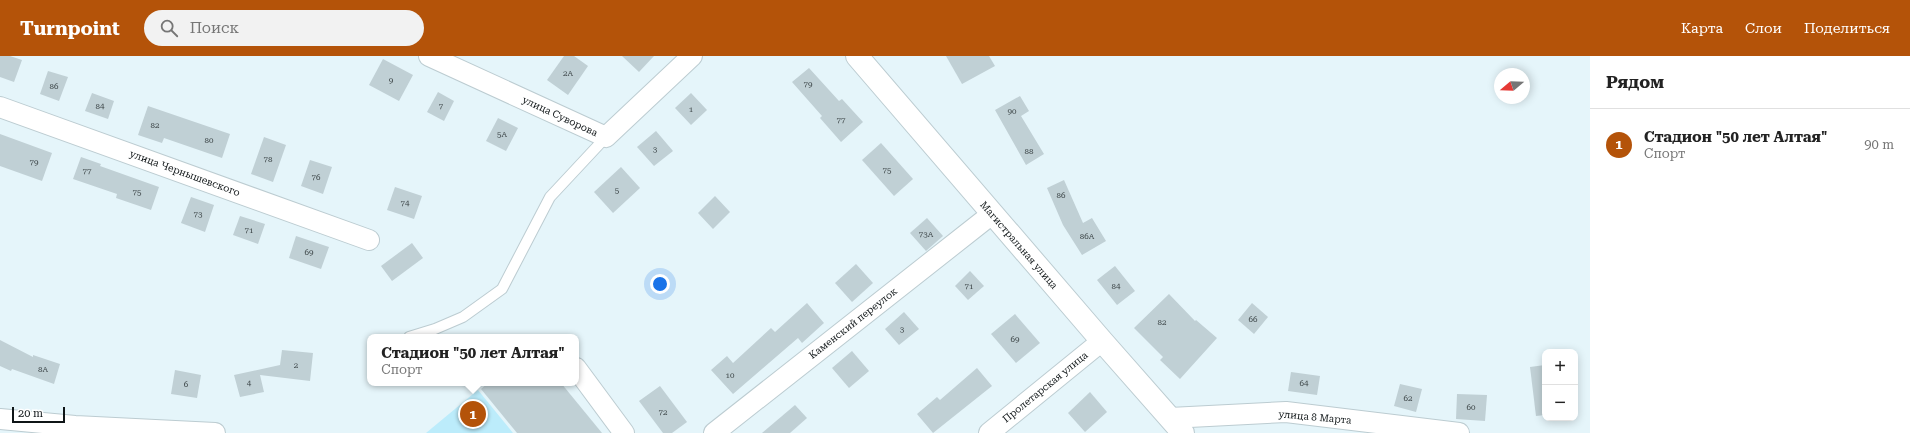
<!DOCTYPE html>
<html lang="ru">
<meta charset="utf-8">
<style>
body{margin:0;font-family:"Roboto Serif",serif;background:#f2f2f2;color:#222}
.controls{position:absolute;right:12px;bottom:12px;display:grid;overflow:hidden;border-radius:8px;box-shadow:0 2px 10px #0003}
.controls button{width:36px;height:36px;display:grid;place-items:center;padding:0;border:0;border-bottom:1px solid #e0e0e0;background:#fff;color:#222;font:20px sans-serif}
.compass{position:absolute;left:1494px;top:12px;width:36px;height:36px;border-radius:50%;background:#fff;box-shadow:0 2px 10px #0003;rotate:251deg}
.scale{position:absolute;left:12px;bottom:10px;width:53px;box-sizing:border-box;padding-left:4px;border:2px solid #0f1517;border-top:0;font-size:11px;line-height:14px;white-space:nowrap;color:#0f1517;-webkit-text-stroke:3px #fff;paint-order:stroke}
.you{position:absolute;left:660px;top:228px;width:14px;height:14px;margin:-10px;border:3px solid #fff;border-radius:50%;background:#1a73e8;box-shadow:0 0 0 6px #1a73e833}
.badge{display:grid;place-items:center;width:26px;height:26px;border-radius:50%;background:#b45309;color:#fff;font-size:13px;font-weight:700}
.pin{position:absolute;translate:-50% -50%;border:2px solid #fff;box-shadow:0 1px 4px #0006}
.popup{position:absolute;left:367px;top:278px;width:212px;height:52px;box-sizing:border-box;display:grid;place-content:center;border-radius:8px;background:#fff;filter:drop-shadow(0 1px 3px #0005);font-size:13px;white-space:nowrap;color:#767676}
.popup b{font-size:15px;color:#222}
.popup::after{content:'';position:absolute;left:50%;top:100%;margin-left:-8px;border:8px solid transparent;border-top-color:#fff}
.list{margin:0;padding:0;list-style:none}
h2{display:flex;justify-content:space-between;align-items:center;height:52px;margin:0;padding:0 16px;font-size:17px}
h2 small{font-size:13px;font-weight:400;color:#767676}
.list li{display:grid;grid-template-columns:26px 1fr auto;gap:12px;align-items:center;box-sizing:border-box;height:72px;padding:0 16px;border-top:1px solid #e0e0e0}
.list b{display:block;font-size:15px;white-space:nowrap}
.list p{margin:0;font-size:13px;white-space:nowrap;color:#767676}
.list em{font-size:13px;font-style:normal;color:#767676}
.icon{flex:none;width:22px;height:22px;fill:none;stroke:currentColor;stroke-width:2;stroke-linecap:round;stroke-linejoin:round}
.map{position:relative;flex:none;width:1590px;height:377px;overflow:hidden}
header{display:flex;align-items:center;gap:24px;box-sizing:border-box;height:56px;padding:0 20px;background:#b45309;color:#fff}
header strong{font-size:19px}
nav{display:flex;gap:22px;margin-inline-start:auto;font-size:14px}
.search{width:280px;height:36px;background:#f2f2f2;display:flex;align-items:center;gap:10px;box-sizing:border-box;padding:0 14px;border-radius:22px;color:#767676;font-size:15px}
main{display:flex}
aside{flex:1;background:#fff}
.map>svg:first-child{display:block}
</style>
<header>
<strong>Turnpoint</strong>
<div class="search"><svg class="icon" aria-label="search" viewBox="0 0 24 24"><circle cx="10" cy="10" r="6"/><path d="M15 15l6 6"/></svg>Поиск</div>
<nav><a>Карта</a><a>Слои</a><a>Поделиться</a></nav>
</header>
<main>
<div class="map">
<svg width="1590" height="377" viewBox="0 0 1590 377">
<rect width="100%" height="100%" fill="#e5f5fa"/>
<polygon fill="#bcecfb" points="478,334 513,377 426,377 473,338"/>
<g fill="#c0d0d5">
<polygon points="0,0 10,0 22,4 14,26 0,21"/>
<polygon points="564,0 574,0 588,10 568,39 547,24"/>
<polygon points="622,0 654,0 639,16"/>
<polygon points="946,0 989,0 995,10 962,28"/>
<polygon points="383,3 413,19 399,45 369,29"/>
<polygon points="809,12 839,45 842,43 863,66 841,86 820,62 822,60 792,26"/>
<polygon points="48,15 68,21 59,45 40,38"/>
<polygon points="438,36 454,45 444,65 427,56"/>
<polygon points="92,37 114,45 108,63 85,55"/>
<polygon points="691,37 707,54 691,69 675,52"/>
<polygon points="1020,40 1029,55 1021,60 1044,98 1026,109 995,54"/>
<polygon points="148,50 230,78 222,102 164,82 162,87 138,79"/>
<polygon points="498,62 518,72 506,95 486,85"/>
<polygon points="656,75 673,95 654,110 637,91"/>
<polygon points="0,78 52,97 42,125 0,110"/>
<polygon points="264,81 286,89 273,126 251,118"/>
<polygon points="881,87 913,123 894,140 862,104"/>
<polygon points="81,101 101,108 100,110 159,131 151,154 116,142 117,138 73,123"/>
<polygon points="310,104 332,111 323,138 301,130"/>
<polygon points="621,111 640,132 613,157 594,136"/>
<polygon points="1064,124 1083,167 1092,162 1106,185 1082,199 1063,169 1047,132"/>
<polygon points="395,131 422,140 414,163 387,154"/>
<polygon points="715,140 730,156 713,173 698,157"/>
<polygon points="191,141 214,149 205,176 181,167"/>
<polygon points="240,160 265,168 258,188 233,179"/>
<polygon points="927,162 943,180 926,195 910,177"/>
<polygon points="296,180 329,191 321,213 289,202"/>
<polygon points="412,187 423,202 392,225 381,210"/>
<polygon points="856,208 873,227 852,246 835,227"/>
<polygon points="1115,210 1135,235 1117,249 1097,224"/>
<polygon points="970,215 984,230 968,244 955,230"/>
<polygon points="1169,238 1195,265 1196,264 1217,282 1180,323 1160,304 1163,301 1134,272"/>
<polygon points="807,247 824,267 802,287 798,282 733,338 711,314 727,300 733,307 771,272 775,276"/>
<polygon points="1252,247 1268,261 1254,278 1238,264"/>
<polygon points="904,256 919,273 899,289 885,273"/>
<polygon points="1015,258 1040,287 1016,307 991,278"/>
<polygon points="0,284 33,301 33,299 60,308 54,328 12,313 11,315 0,310"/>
<polygon points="282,294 313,297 310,325 260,319 264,336 240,341 234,319 280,309"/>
<polygon points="852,295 869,315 849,332 832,312"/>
<polygon points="1545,309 1545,359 1536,360 1530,311"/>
<polygon points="977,312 992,330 933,377 917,358 937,341 940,344"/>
<polygon points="175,314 201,319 197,342 171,338"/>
<polygon points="1291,316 1320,320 1317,339 1288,335"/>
<polygon points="488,327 561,327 602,377 517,377 481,333"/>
<polygon points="1400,328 1422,333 1416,356 1394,350"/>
<polygon points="660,330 687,366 672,377 663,377 639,345"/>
<polygon points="1090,336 1107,356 1085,376 1068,357"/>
<polygon points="1457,338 1487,339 1485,365 1456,363"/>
<polygon points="795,349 807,362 790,377 762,377"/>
</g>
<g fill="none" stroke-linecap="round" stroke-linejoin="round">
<defs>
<polyline id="service" points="409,281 435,273 463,261 502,233 550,141 606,81"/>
<g id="minor">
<polyline points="429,0 606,81 692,0"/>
<polyline points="0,51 369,184"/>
<polyline points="576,312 624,377"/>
<polyline points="1170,362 1286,356 1459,377"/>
<polyline points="0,363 75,370 215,377"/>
<polyline points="714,377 992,158"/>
<polyline points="989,377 1102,285"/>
</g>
<polyline id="tertiary" points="857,0 1102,285 1183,377"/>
</defs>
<use href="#service" stroke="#bcccd1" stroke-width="12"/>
<use href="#minor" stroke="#bcccd1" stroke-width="22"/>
<use href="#tertiary" stroke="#bcccd1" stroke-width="24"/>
<use href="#service" stroke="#fff" stroke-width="10"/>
<use href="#minor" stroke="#fff" stroke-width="20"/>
<use href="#tertiary" stroke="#fff" stroke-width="22"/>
</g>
<g text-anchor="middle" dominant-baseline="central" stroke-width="3" stroke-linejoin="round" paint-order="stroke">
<g font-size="8" fill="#3b4446">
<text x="568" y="17">2А</text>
<text x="391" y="24">9</text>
<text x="808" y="28">79</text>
<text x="54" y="30">86</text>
<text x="100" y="50">84</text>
<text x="441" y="50">7</text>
<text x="691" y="53">1</text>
<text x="1012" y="55">90</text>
<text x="841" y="64">77</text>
<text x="155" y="69">82</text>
<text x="502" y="78">5А</text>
<text x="209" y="84">80</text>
<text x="655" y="93">3</text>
<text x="1029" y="95">88</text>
<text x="268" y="103">78</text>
<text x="34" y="106">79</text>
<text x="887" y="114">75</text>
<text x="87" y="115">77</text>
<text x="316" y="121">76</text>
<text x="617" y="134">5</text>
<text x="137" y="136">75</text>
<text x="1061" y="139">86</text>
<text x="405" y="147">74</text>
<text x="198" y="158">73</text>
<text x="249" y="174">71</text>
<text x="926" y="178">73А</text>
<text x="1087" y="180">86А</text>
<text x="309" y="196">69</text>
<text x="969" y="230">71</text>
<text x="1116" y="230">84</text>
<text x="1253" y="263">66</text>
<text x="1162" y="266">82</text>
<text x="902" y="273">3</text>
<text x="1015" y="283">69</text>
<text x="296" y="309">2</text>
<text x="43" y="313">8А</text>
<text x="730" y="319">10</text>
<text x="249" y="327">4</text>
<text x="1304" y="327">64</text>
<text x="186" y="328">6</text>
<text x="1408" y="342">62</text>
<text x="1471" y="351">60</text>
<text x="663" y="356">72</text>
</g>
<g font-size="10" fill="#0f1517" stroke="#fff">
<text transform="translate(560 60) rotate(25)">улица Суворова</text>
<text transform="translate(185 117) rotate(20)">улица Чернышевского</text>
<text transform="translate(1019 189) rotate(49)">Магистральная улица</text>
<text transform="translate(853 267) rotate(-38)">Каменский переулок</text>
<text transform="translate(1045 331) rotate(-39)">Пролетарская улица</text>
<text transform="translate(1315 361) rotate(5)">улица 8 Марта</text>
</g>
</g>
</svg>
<div class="controls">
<button>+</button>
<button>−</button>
</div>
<svg class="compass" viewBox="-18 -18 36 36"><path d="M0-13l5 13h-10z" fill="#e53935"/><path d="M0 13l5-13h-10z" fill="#767676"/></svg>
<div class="scale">20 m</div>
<div class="you"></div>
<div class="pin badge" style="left:473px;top:358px">1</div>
<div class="popup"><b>Стадион &quot;50 лет Алтая&quot;</b>Спорт</div>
</div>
<aside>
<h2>Рядом<small></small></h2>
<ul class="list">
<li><span class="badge">1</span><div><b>Стадион &quot;50 лет Алтая&quot;</b><p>Спорт</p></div><em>90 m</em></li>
</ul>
</aside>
</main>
